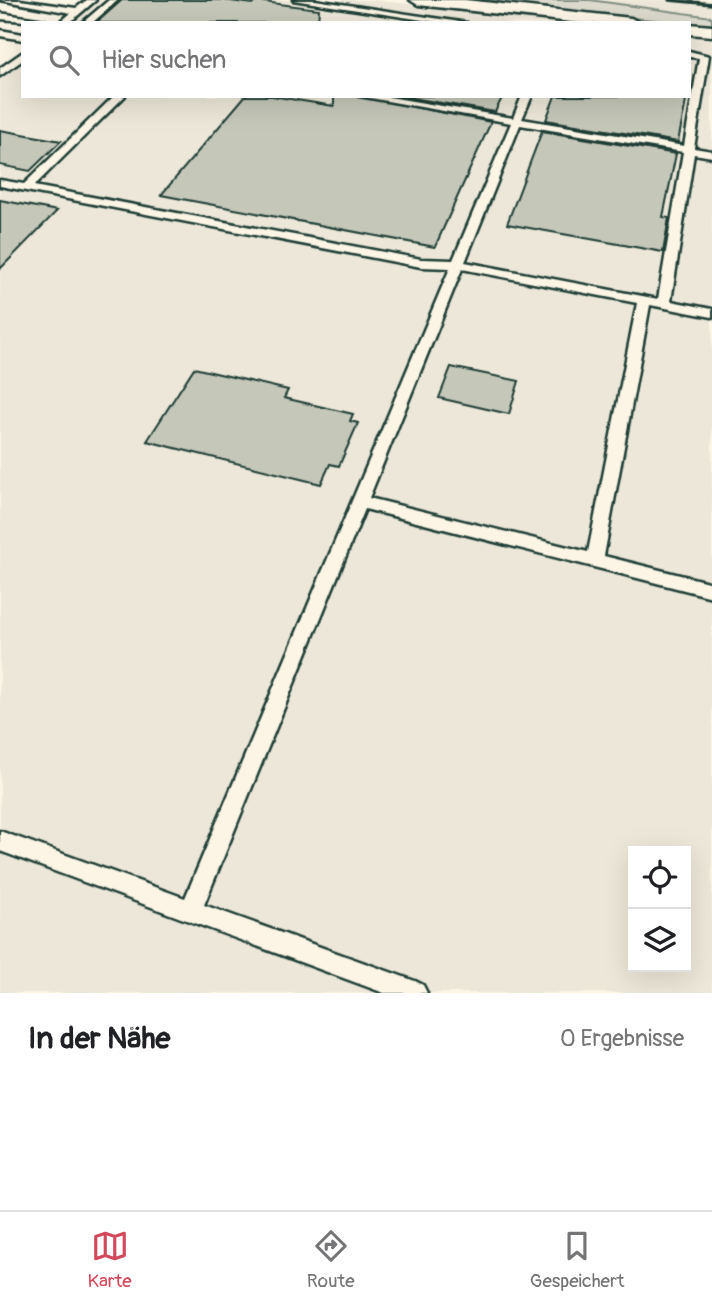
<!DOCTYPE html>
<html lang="de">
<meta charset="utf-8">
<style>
body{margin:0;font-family:Pangolin,sans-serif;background:#f2f2f2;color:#202124}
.controls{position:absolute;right:21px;bottom:21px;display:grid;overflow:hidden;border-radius:0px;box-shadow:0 7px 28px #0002}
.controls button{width:63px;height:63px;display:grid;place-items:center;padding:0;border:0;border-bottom:2px solid #e0e0e0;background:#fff;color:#202124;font:35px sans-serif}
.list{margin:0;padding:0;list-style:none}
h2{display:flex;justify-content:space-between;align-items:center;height:91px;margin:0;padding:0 28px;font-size:30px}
h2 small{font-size:23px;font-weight:400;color:#757577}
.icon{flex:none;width:38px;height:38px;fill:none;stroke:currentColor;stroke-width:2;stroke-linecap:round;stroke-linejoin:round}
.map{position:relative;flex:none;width:712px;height:993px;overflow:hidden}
.search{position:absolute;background:#fff;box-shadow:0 7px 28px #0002;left:21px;right:21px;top:21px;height:77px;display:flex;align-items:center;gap:18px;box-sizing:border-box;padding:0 24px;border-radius:0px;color:#757577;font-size:26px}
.sheet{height:217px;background:#fff}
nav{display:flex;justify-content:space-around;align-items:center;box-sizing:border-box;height:98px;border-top:2px solid #e0e0e0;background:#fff;font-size:19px;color:#757577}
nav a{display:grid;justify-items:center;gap:4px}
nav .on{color:#d1495b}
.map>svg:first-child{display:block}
</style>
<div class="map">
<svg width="712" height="993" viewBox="0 0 712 993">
<rect width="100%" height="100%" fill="#fcf5e5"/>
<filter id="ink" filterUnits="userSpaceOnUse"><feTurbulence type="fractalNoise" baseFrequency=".0143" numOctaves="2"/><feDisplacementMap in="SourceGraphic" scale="14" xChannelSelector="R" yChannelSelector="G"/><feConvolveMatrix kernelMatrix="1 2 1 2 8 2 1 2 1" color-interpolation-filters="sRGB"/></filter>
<g filter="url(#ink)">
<g fill="#ece7d8" fill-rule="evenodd">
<polygon points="99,0 374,0 575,23 71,23"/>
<polygon points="590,0 712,0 712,17 612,2"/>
<path d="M 689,36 L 712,39 L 712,993 L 0,993 L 0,79 L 23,61 L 23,96 L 689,96 ZM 633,851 L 686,851 L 686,967 L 633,967 Z"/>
</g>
<polygon fill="#dcdacc" stroke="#7e8c80" stroke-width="2" points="457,0 590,0 712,17 712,28 689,23 563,12 548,7 520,7"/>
<g fill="#c5c7b9" stroke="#1f3d34" stroke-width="2">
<polygon points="122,0 223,0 253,4 256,1 319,9 318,23 96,23"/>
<polygon points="245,96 272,96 334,106 334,96 357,96 491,122 435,247 161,195"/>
<polygon points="400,96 503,96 495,112"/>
<polygon points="555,96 687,96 678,142 546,120"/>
<polygon points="0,130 61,141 30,171 0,165"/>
<polygon points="542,131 676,154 663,217 669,218 663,252 507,224"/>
<polygon points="0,200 57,211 0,269"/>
<polygon points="451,367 519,381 509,414 439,398"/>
<polygon points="194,368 288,390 284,398 353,414 350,421 358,423 339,466 330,464 321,484 147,441"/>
</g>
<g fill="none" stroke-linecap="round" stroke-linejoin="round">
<defs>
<g id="service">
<polygon points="0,0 20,0 76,8 87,0 96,0 69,23 59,23 71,13"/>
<polygon points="109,0 118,0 92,23 82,23"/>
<polygon points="293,0 315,0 467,23 442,23"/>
<polygon points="0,13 44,20 48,23 0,19"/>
<polygon points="0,30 23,34 23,40 0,36"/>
<path d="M 689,51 L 709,56 L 694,148 L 712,151 L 712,157 L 694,154 L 671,301 L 712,309 L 712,317 L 650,305 L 604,556 L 712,583 L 712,597 L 365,509 L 204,905 L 415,981 L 423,985 L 427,993 L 384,993 L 0,851 L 0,831 L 185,898 L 450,268 L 421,267 L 0,186 L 0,180 L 24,184 L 114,96 L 125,96 L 34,186 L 421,259 L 453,260 L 511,123 L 359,96 L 383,96 L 513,118 L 522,96 L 532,96 L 522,119 L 684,146 L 699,58 L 689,57 ZM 520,125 L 683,152 L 658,299 L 465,262 ZM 462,269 L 637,303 L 588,552 L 369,498 Z"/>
<polygon points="23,52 23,60 0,76 0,68"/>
</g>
<g id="minor">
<polygon points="410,0 465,0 631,18 640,23 580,23 418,5"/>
<polygon points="689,24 712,26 712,36 689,34"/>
</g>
</defs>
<use href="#service" stroke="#1f3d34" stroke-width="5"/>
<use href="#minor" stroke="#1f3d34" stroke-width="5"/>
<use href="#service" fill="#fcf5e5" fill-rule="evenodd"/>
<use href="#minor" fill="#fcf5e5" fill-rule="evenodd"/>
<polyline stroke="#1f3d34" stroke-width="3.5" points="669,0 712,4"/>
</g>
</g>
</svg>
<div class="controls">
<button><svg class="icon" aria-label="locate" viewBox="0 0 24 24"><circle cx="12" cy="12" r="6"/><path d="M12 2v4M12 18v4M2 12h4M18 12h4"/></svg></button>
<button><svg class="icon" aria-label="layers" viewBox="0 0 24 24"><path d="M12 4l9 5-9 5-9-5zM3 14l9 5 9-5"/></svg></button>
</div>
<div class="search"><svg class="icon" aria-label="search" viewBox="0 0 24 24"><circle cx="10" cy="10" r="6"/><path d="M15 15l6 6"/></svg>Hier suchen</div>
</div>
<section class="sheet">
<h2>In der Nähe<small>0 Ergebnisse</small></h2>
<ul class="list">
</ul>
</section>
<nav>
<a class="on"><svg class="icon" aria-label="map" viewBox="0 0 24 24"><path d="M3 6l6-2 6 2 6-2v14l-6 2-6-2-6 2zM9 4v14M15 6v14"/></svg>Karte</a>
<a><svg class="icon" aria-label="directions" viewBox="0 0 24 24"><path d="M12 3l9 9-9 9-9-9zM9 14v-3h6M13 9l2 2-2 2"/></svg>Route</a>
<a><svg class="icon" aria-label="saved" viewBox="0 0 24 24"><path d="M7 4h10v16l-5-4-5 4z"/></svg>Gespeichert</a>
</nav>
